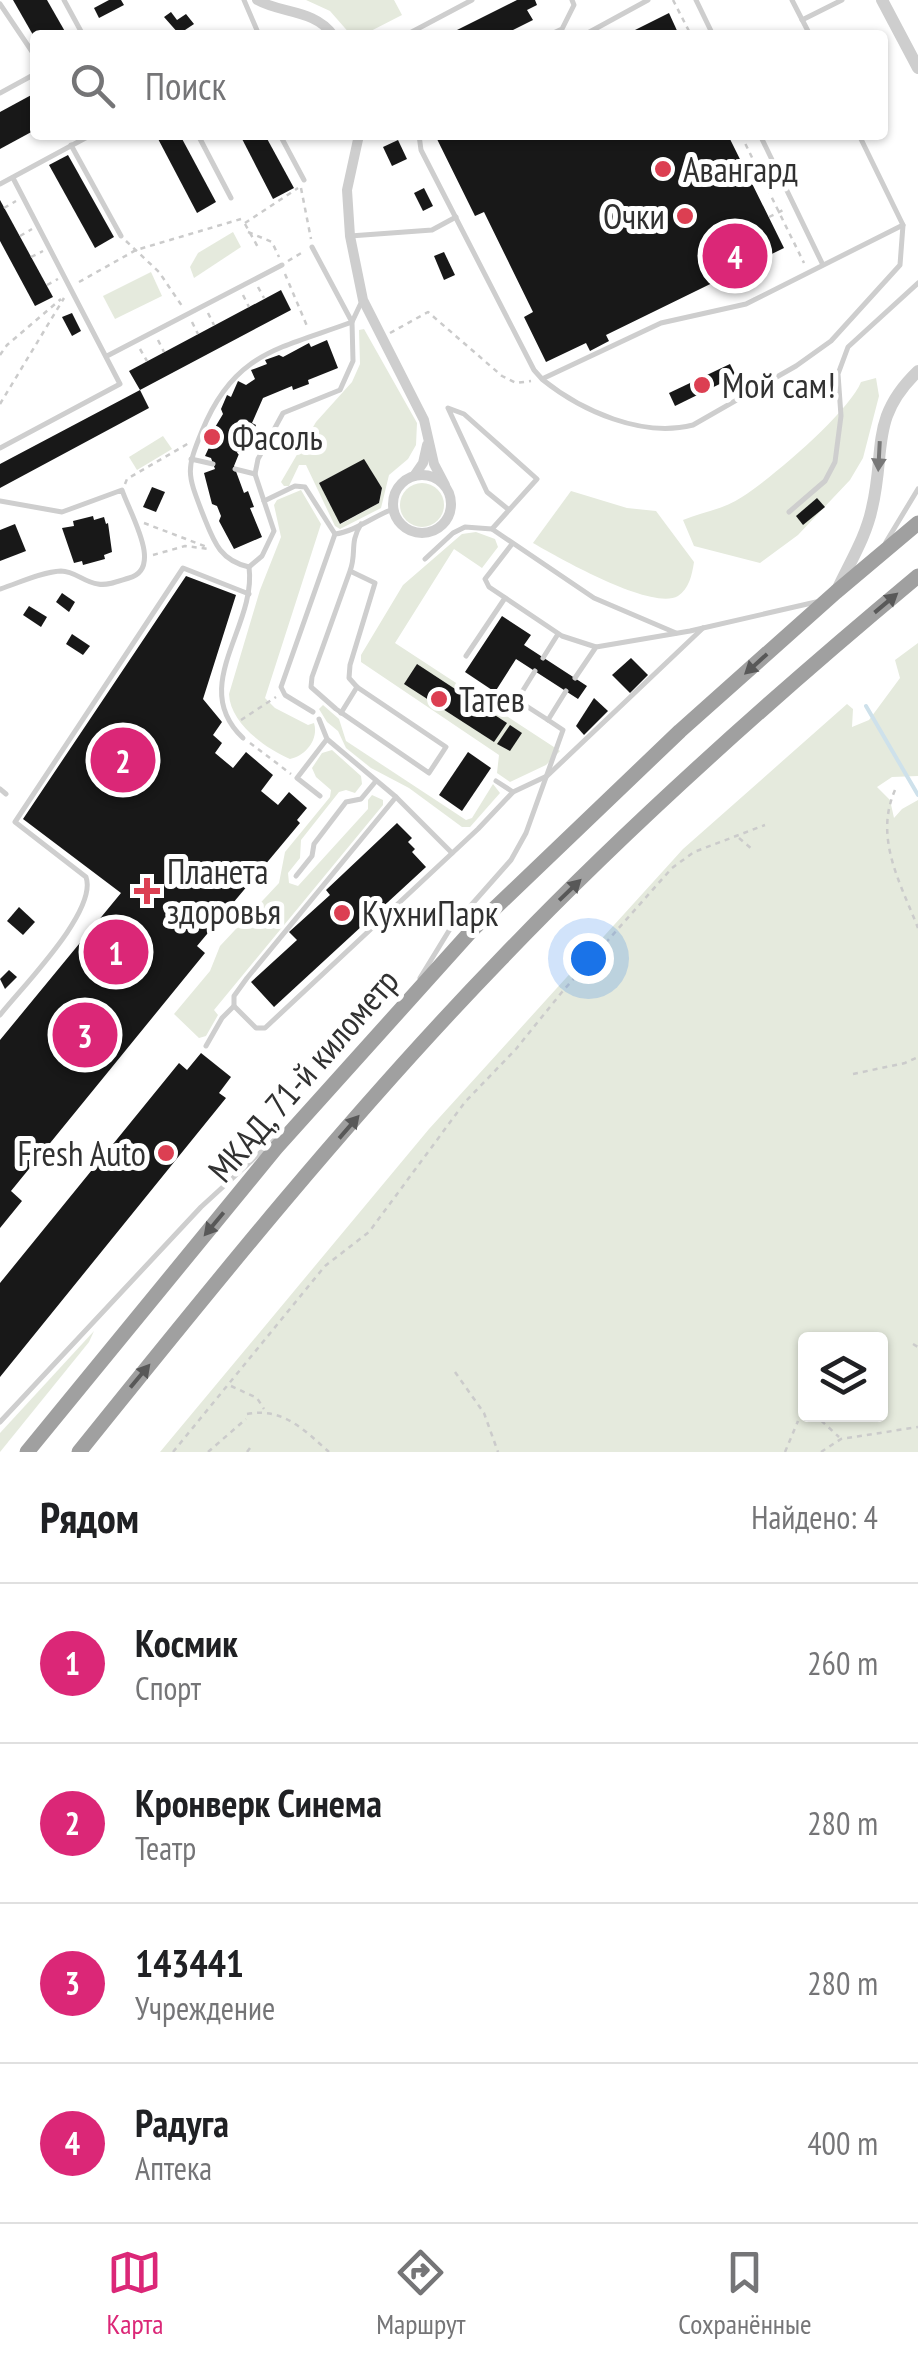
<!DOCTYPE html>
<html lang="ru">
<meta charset="utf-8">
<style>
body{margin:0;font-family:"PT Sans Narrow",sans-serif;background:#f6f6f6;color:#202124}
.controls{position:absolute;right:30px;bottom:30px;display:grid;overflow:hidden;border-radius:10px;box-shadow:0 2px 8px #0004}
.controls button{width:90px;height:90px;display:grid;place-items:center;padding:0;border:0;border-bottom:2px solid #e0e0e0;background:#fff;color:#202124;font:50px sans-serif}
.you{position:absolute;left:588px;top:958px;width:35px;height:35px;margin:-25px;border:8px solid #fff;border-radius:50%;background:#1a73e8;box-shadow:0 0 0 15px #1a73e833}
.badge{display:grid;place-items:center;width:65px;height:65px;border-radius:50%;background:#db2777;color:#fff;font-size:32px;font-weight:700}
.pin{position:absolute;translate:-50% -50%;border:5px solid #fff;box-shadow:0 2px 10px #0006}
.list{margin:0;padding:0;list-style:none}
h2{display:flex;justify-content:space-between;align-items:center;height:130px;margin:0;padding:0 40px;font-size:42px}
h2 small{font-size:32px;font-weight:400;color:#757577}
.list li{display:grid;grid-template-columns:65px 1fr auto;gap:30px;align-items:center;box-sizing:border-box;height:160px;padding:0 40px;border-top:2px solid #e0e0e0}
.list b{display:block;font-size:38px;white-space:nowrap}
.list p{margin:0;font-size:32px;white-space:nowrap;color:#757577}
.list em{font-size:32px;font-style:normal;color:#757577}
.icon{flex:none;width:55px;height:55px;fill:none;stroke:currentColor;stroke-width:2;stroke-linecap:round;stroke-linejoin:round}
.map{position:relative;flex:none;width:918px;height:1452px;overflow:hidden}
.search{position:absolute;background:#fff;box-shadow:0 2px 8px #0004;left:30px;right:30px;top:30px;height:110px;display:flex;align-items:center;gap:25px;box-sizing:border-box;padding:0 35px;border-radius:10px;color:#757577;font-size:38px}
.sheet{height:770px;background:#fff}
nav{display:flex;justify-content:space-around;align-items:center;box-sizing:border-box;height:140px;border-top:2px solid #e0e0e0;background:#fff;font-size:28px;color:#757577}
nav a{display:grid;justify-items:center;gap:5px}
nav .on{color:#db2777}
.map>svg:first-child{display:block}
</style>
<div class="map">
<svg width="918" height="1452" viewBox="0 0 918 1452">
<rect width="100%" height="100%" fill="#fff"/>
<g fill="#e5eadd" fill-rule="evenodd">
<polygon points="306,0 394,0 402,15 363,35 351,35 330,11"/>
<polygon points="233,232 241,247 194,278 190,267 198,253"/>
<polygon points="151,272 162,296 115,319 103,296"/>
<path d="M 364,329 L 417,423 L 416,445 L 408,459 L 389,475 L 381,508 L 340,529 L 335,526 L 306,465 L 299,465 L 289,486 L 284,486 L 281,482 L 316,422 L 352,382 L 360,364 L 359,330 ZM 364,460 L 382,488 L 379,503 L 341,524 L 319,483 Z"/>
<path d="M 876,378 L 879,396 L 863,458 L 850,480 L 798,535 L 760,563 L 694,546 L 683,520 C 702,512 725,509 742,497 C 772,478 849,412 861,382 Z"/>
<polygon points="163,436 172,449 137,470 129,457"/>
<circle cx="422" cy="505" r="22"/>
<path d="M 301,490 L 321,524 L 265,698 L 275,708 L 308,725 L 314,723 C 319,739 306,756 290,759 C 265,748 230,723 229,694 L 260,590 L 281,537 L 274,505 L 277,500 Z"/>
<path d="M 571,491 L 627,508 L 656,511 L 694,562 C 692,575 689,589 678,596 C 652,611 559,558 533,543 Z"/>
<polygon points="476,532 495,539 498,547 482,568 454,549 395,643 560,751 546,765 510,782 497,773 499,755 361,662 361,655 403,585 462,534"/>
<path d="M 918,643 L 918,776 L 892,777 L 877,787 L 890,800 L 894,818 L 902,809 L 918,800 L 918,1452 L 160,1452 L 429,1129 L 683,849 L 847,704 L 853,709 L 852,727 L 869,720 L 900,678 L 895,660 ZM 806,1340 L 880,1340 L 880,1414 L 806,1414 Z"/>
<polygon points="323,705 339,719 346,741 466,820 472,818 493,784 500,793 470,827 462,827 409,788 371,768 346,748 338,731 327,722 319,709"/>
<polygon points="332,750 361,776 362,784 355,793 346,790 339,792 301,840 300,858 288,873 289,883 298,886 368,809 368,800 372,795 383,800 383,805 214,1010 218,1015 206,1036 199,1038 174,1014 210,971 220,946 279,883 285,852 330,797 331,790 316,777 312,768 322,753"/>
<polygon points="94,1331 89,1342 0,1452 0,1433"/>
</g>
<g fill="none" stroke-linecap="round" stroke-linejoin="round">
<polyline stroke="#cee1eb" stroke-width="4" points="866,706 918,795"/>
</g>
<g fill="#181818">
<polygon points="13,0 47,0 67,35 33,35"/>
<polygon points="109,0 121,0 124,5 99,18 94,8"/>
<polygon points="517,0 535,0 537,5 527,10 533,20 503,35 447,35"/>
<polygon points="171,12 177,20 186,14 194,24 179,34 164,17"/>
<polygon points="669,13 679,35 625,35"/>
<polygon points="35,93 35,130 0,149 0,112"/>
<polygon points="156,135 180,135 216,202 197,213"/>
<polygon points="240,135 265,135 294,188 273,199"/>
<polygon points="435,135 728,135 784,248 606,335 609,341 590,351 586,343 546,362 524,317 533,312 484,212 475,216"/>
<polygon points="398,140 407,159 392,166 383,147"/>
<polygon points="68,155 114,237 95,248 49,165"/>
<polygon points="424,188 433,206 423,211 414,193"/>
<polygon points="0,200 53,297 35,306 0,241"/>
<polygon points="444,252 455,275 444,280 434,256"/>
<polygon points="281,290 291,310 140,390 149,408 0,488 0,464 140,390 129,371"/>
<polygon points="72,313 81,331 72,336 62,317"/>
<polygon points="327,340 338,368 308,380 309,384 293,390 292,386 263,398 252,423 256,425 249,441 245,439 234,466 244,493 248,491 254,507 250,508 262,537 234,549 219,521 221,516 217,506 212,504 204,473 215,469 211,458 205,456 212,441 208,439 223,414 221,409 227,395 231,397 238,381 246,385 255,379 251,370 267,364 265,360 279,355 283,357 309,343 311,347"/>
<polygon points="730,364 736,376 675,406 669,393"/>
<polygon points="364,459 382,488 379,503 340,524 319,483"/>
<polygon points="152,487 165,492 156,512 143,507"/>
<polygon points="817,498 825,507 803,525 796,516"/>
<polygon points="93,516 94,520 104,517 106,524 108,523 112,552 104,555 105,559 83,565 82,561 74,563 62,528 74,526 73,521"/>
<polygon points="15,524 26,551 0,561 0,530"/>
<polygon points="186,576 236,595 203,699 222,722 213,735 222,743 215,753 233,768 246,752 273,775 261,791 278,805 289,792 307,808 297,820 300,823 197,946 205,953 11,1191 22,1201 0,1228 0,1040 121,893 23,819"/>
<polygon points="62,593 75,602 69,612 56,602"/>
<polygon points="29,606 47,617 41,627 23,615"/>
<polygon points="502,616 531,635 524,645 587,686 578,699 516,659 495,692 465,672"/>
<polygon points="72,634 90,646 83,655 66,644"/>
<polygon points="631,658 648,675 630,693 612,675"/>
<polygon points="417,664 507,723 494,742 404,684"/>
<polygon points="594,698 608,711 584,735 576,726"/>
<polygon points="510,725 522,733 510,751 497,744"/>
<polygon points="468,752 491,768 462,811 439,795"/>
<polygon points="397,823 412,838 408,842 415,849 412,852 426,867 274,1007 251,982 297,940 289,932 330,895 326,890"/>
<polygon points="19,907 35,922 23,935 7,921"/>
<polygon points="9,970 17,977 5,989 0,979"/>
<polygon points="201,1053 231,1077 219,1093 226,1098 0,1377 0,1283 179,1063 187,1070"/>
</g>
<g fill="none" stroke-linecap="round" stroke-linejoin="round">
<g stroke="#cbcbcb" stroke-width="2.5" stroke-dasharray="5 5" stroke-linecap="butt">
<polyline points="673,0 691,35"/>
<polyline points="741,135 804,263"/>
<polyline points="181,137 184,135"/>
<polyline points="301,188 311,239"/>
<polyline points="4,208 16,201"/>
<polyline points="769,217 785,209"/>
<polyline points="245,223 298,188"/>
<polyline points="245,224 259,249"/>
<polyline points="248,232 272,242 279,257"/>
<polyline points="20,236 32,229"/>
<polyline points="126,241 159,272 182,306"/>
<polyline points="31,257 43,251"/>
<polyline points="288,261 303,252"/>
<polyline points="285,274 307,326"/>
<polyline points="79,282 136,250 241,219"/>
<polyline points="47,285 58,279"/>
<polyline points="258,287 264,298"/>
<polyline points="243,295 249,307"/>
<polyline points="208,313 214,325"/>
<polyline points="192,322 198,334"/>
<polyline points="390,333 428,312 502,376 516,383 531,381"/>
<polyline points="158,340 164,352"/>
<polyline points="140,349 147,361"/>
<polyline points="0,355 7,345 61,299"/>
<polyline points="0,404 64,298"/>
<polyline points="125,484 127,479 189,443"/>
<polyline points="144,523 207,547"/>
<polyline points="153,555 185,546 209,549"/>
<polyline points="241,720 276,697"/>
<polyline points="250,743 291,774"/>
<path d="M 895,790 C 874,838 900,882 918,928"/>
<polyline points="739,838 753,850"/>
<polyline points="853,1074 905,1063 918,1057"/>
<polyline points="913,1344 918,1347"/>
<polyline points="455,1372 484,1413 498,1452"/>
<polyline points="231,1386 257,1398 264,1409"/>
<path d="M 247,1414 C 283,1407 304,1430 329,1452"/>
<polyline points="814,1414 839,1437"/>
<polyline points="173,1452 325,1266 369,1232 465,1102 516,1049 562,992 672,868 694,852 765,825"/>
<polyline points="208,1452 246,1419"/>
<polyline points="247,1452 250,1448"/>
<polyline points="785,1452 798,1421"/>
<polyline points="821,1452 841,1439 918,1427"/>
</g>
<g stroke="#cecece" stroke-width="5">
<polyline points="64,0 83,35"/>
<polyline points="244,0 259,35"/>
<polyline points="696,0 713,35"/>
<polyline points="792,0 810,35"/>
<polyline points="0,4 35,56"/>
<polyline points="802,20 842,0"/>
<polyline points="406,35 472,0"/>
<polyline points="549,35 562,29 574,5 572,0"/>
<polyline points="584,35 648,0"/>
<polyline points="0,93 35,74"/>
<polyline points="198,135 231,198"/>
<polyline points="280,135 304,180"/>
<polyline points="419,135 421,150 534,370 542,379 661,323 746,304 903,225"/>
<polyline points="760,135 822,263"/>
<polyline points="71,145 121,236"/>
<polyline points="0,184 91,135"/>
<polyline points="350,236 432,230 456,217"/>
<polyline points="312,247 352,322 361,303"/>
<path d="M 352,322 L 353,361 L 340,390 L 283,413 L 258,459 L 255,474 L 274,531 L 262,556 L 249,567 C 218,560 213,539 202,512 C 187,473 186,470 202,431 C 234,352 279,349 352,322 Z"/>
<polyline points="107,356 282,265"/>
<path d="M 543,380 C 582,411 642,438 693,425 L 796,366 L 831,341 L 900,265 L 903,225 L 859,135"/>
<polyline points="0,448 120,384 13,178"/>
<polyline points="191,459 213,464"/>
<polyline points="235,469 255,474"/>
<path d="M 0,501 L 62,512 L 122,490 C 130,514 164,569 129,578 C 119,581 108,586 98,584 C 85,583 75,571 61,571 C 41,572 19,583 0,589"/>
<path d="M 264,501 L 295,486 L 305,487 L 335,534 C 354,532 374,516 393,509"/>
<polyline points="789,512 825,481 835,462 841,416 838,374 848,347 918,283"/>
<polyline points="492,529 509,510 487,492 448,408 464,414 537,479 509,510"/>
<polyline points="886,542 918,489"/>
<polyline points="512,544 485,579 489,587 562,636 596,647"/>
<polyline points="425,559 453,533 465,527 492,529 594,598 676,633"/>
<path d="M 350,571 L 375,583 L 350,665 L 349,678 L 357,687 L 446,747 L 429,773 L 336,709 L 311,687 L 312,677 L 350,571 C 357,553 349,543 361,524"/>
<polyline points="466,656 505,598"/>
<polyline points="543,658 558,634"/>
<polyline points="535,671 517,700 548,720"/>
<polyline points="575,678 596,647 690,631 816,602"/>
<polyline points="313,712 285,695 281,687 335,534"/>
<polyline points="341,713 357,687"/>
<polyline points="319,719 327,739 396,797 452,853"/>
<path d="M 243,738 C 188,686 257,627 249,567"/>
<polyline points="496,781 513,792"/>
<polyline points="0,789 6,794"/>
<polyline points="320,796 297,778 327,739"/>
<polyline points="296,876 312,856 314,844 346,802 361,799 376,781"/>
<polyline points="420,978 450,929 511,860 526,833 563,730 548,720 566,691"/>
<polyline points="234,1006 234,996 247,978 396,797"/>
<path d="M 0,1015 C 22,987 98,911 86,877 L 15,822 L 183,568 L 249,594"/>
<polyline points="206,1046 222,1018 234,1006 256,1028 265,1028 478,829 513,792 547,776 703,628"/>
<polyline points="0,1422 201,1207 273,1141"/>
</g>
<g stroke="#cecece" stroke-width="10">
<path d="M 257,0 C 282,14 314,9 333,35"/>
<polyline points="359,135 347,190 350,236 363,300 424,420 434,464 445,485"/>
<circle cx="422" cy="504" r="29"/>
<polyline points="414,476 423,463 427,445"/>
</g>
<g stroke="#cecece" stroke-width="12">
<polyline points="882,0 918,68"/>
<path d="M 838,588 C 850,562 866,537 872,508 C 886,450 869,418 918,371"/>
</g>
<g stroke="#a0a0a0" stroke-width="15">
<polyline points="27,1452 276,1148 473,929 680,731 836,592 918,523"/>
<path d="M 79,1452 C 214,1284 351,1114 501,959 C 631,823 774,696 918,576"/>
</g>
</g>
<defs><path id="oneway-solid" d="M-6-.8H1V-3.2L6.5 0L1 3.2V.8H-6Z" transform="scale(2.5)"/></defs>
<use fill="#787878" href="#oneway-solid" transform="translate(879 456) rotate(93)"/>
<g fill="#585858">
<use href="#oneway-solid" transform="translate(886 603) rotate(-40)"/>
<use href="#oneway-solid" transform="translate(756 664) rotate(138)"/>
<use href="#oneway-solid" transform="translate(570 890) rotate(-44)"/>
<use href="#oneway-solid" transform="translate(349 1127) rotate(-49)"/>
<use href="#oneway-solid" transform="translate(214 1224) rotate(130)"/>
<use href="#oneway-solid" transform="translate(140 1376) rotate(-50)"/>
</g>
<g fill="#dc3f52" stroke="#fff" stroke-width="4">
<circle cx="663" cy="169" r="10"/>
<circle cx="685" cy="216" r="10"/>
<circle cx="702" cy="385" r="10"/>
<circle cx="212" cy="437" r="10"/>
<circle cx="439" cy="699" r="10"/>
<path d="M142 876h10v10h10v10h-10v10h-10v-10h-10v-10h10z"/>
<circle cx="342" cy="913" r="10"/>
<circle cx="166" cy="1153" r="10"/>
</g>
<g text-anchor="middle" dominant-baseline="central" stroke-width="10" stroke-linejoin="round" paint-order="stroke">
<g font-size="35" fill="#313131" stroke="#fff" text-anchor="start">
<text x="683" y="169">Авангард</text>
<text x="665" y="216" text-anchor="end">Очки</text>
<text x="722" y="385">Мой сам!</text>
<text x="232" y="437">Фасоль</text>
<text x="459" y="699">Татев</text>
<text x="167" y="871">Планета<tspan x="167" dy="40">здоровья</tspan></text>
<text x="362" y="913">КухниПарк</text>
<text x="146" y="1153" text-anchor="end">Fresh Auto</text>
</g>
<g font-size="35" fill="#313131" stroke="#fff">
<text transform="translate(303 1075) rotate(-49)">МКАД, 71-й километр</text>
</g>
</g>
</svg>
<div class="controls">
<button><svg class="icon" aria-label="layers" viewBox="0 0 24 24"><path d="M12 4l9 5-9 5-9-5zM3 14l9 5 9-5"/></svg></button>
</div>
<div class="you"></div>
<div class="pin badge" style="left:116px;top:952px">1</div>
<div class="pin badge" style="left:123px;top:760px">2</div>
<div class="pin badge" style="left:85px;top:1035px">3</div>
<div class="pin badge" style="left:735px;top:256px">4</div>
<div class="search"><svg class="icon" aria-label="search" viewBox="0 0 24 24"><circle cx="10" cy="10" r="6"/><path d="M15 15l6 6"/></svg>Поиск</div>
</div>
<section class="sheet">
<h2>Рядом<small>Найдено: 4</small></h2>
<ul class="list">
<li><span class="badge">1</span><div><b>Космик</b><p>Спорт</p></div><em>260 m</em></li>
<li><span class="badge">2</span><div><b>Кронверк Синема</b><p>Театр</p></div><em>280 m</em></li>
<li><span class="badge">3</span><div><b>143441</b><p>Учреждение</p></div><em>280 m</em></li>
<li><span class="badge">4</span><div><b>Радуга</b><p>Аптека</p></div><em>400 m</em></li>
</ul>
</section>
<nav>
<a class="on"><svg class="icon" aria-label="map" viewBox="0 0 24 24"><path d="M3 6l6-2 6 2 6-2v14l-6 2-6-2-6 2zM9 4v14M15 6v14"/></svg>Карта</a>
<a><svg class="icon" aria-label="directions" viewBox="0 0 24 24"><path d="M12 3l9 9-9 9-9-9zM9 14v-3h6M13 9l2 2-2 2"/></svg>Маршрут</a>
<a><svg class="icon" aria-label="saved" viewBox="0 0 24 24"><path d="M7 4h10v16l-5-4-5 4z"/></svg>Сохранённые</a>
</nav>
